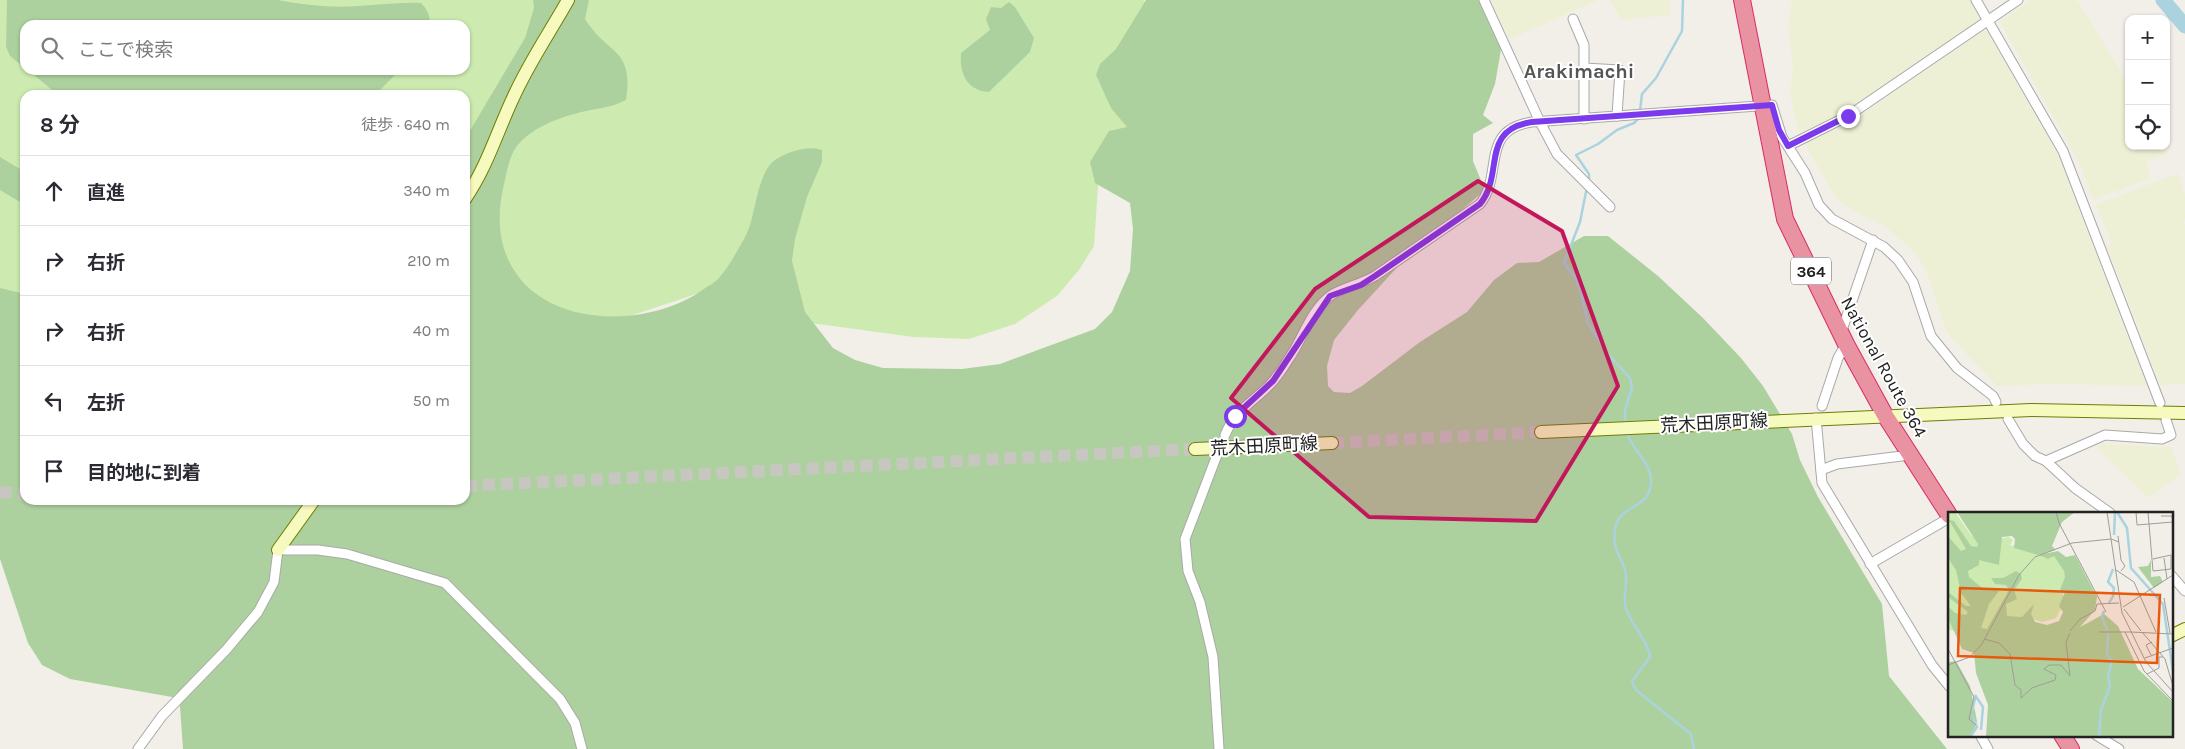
<!DOCTYPE html>
<html lang="ja">
<meta charset="utf-8">
<style>
body{margin:0;font-family:Karla,"Noto Sans JP",sans-serif;background:#f2f2f3;color:#2b2b33}
.controls{position:absolute;right:15px;top:15px;display:grid;overflow:hidden;border-radius:10px;box-shadow:0 1px 4px #0004}
.controls button{width:45px;height:45px;display:grid;place-items:center;padding:0;border:0;border-bottom:1px solid #e1e1e2;background:#fff;color:#2b2b33;font:25px sans-serif}
.stop{position:absolute;width:15px;height:15px;margin:-11px;border:4px solid #7c3aed;border-radius:50%;background:#fff}
.stop.end{background:#7c3aed;border-color:#fff;box-shadow:0 1px 5px #0008}
.list{margin:0;padding:0;list-style:none}
h2{display:flex;justify-content:space-between;align-items:center;height:65px;margin:0;padding:0 20px;font-size:21px}
h2 small{font-size:16px;font-weight:400;color:#7c7c81}
.list li{display:grid;grid-template-columns:32px 1fr auto;gap:15px;align-items:center;box-sizing:border-box;height:70px;padding:0 20px;border-top:1px solid #e1e1e2}
.list b{display:block;font-size:19px;white-space:nowrap}
.list em{font-size:16px;font-style:normal;color:#7c7c81}
.icon{flex:none;width:28px;height:28px;fill:none;stroke:currentColor;stroke-width:2;stroke-linecap:round;stroke-linejoin:round}
.map{position:relative;flex:none;width:2185px;height:749px;overflow:hidden}
.search{position:absolute;background:#fff;box-shadow:0 1px 4px #0004;left:20px;top:20px;width:450px;height:55px;display:flex;align-items:center;gap:12px;box-sizing:border-box;padding:0 18px;border-radius:15px;color:#7c7c81;font-size:19px}
.panel{position:absolute;background:#fff;box-shadow:0 1px 4px #0004;left:20px;top:90px;width:450px;height:415px;border-radius:15px}
.map>svg:first-child{display:block}
</style>
<div class="map">
<svg width="2185" height="749" viewBox="0 0 2185 749">
<rect width="100%" height="100%" fill="#f2efe9"/>
<g fill="#eef0d5">
<polygon points="1491,0 1598,0 1511,39 1508,37"/>
<polygon points="1609,0 1671,0 1670,15 1622,20"/>
<polygon points="1792,0 1971,0 1980,15 1980,19 1844,113 1799,133 1790,94 1793,72 1788,25"/>
<polygon points="2031,0 2077,0 2129,84 2129,146 2164,146 2168,154 2146,162 2151,178 2093,200 2079,162 2000,22"/>
<polygon points="1982,31 1987,31 2058,155 2147,386 2055,384 1997,386 1952,339 1945,328 1925,268 1913,251 1886,227 1851,210 1836,198 1806,146 1807,143 1854,120"/>
<polygon points="2178,173 2185,194 2185,220 2182,222 2185,225 2185,384 2160,385 2107,246 2112,244 2096,205"/>
<polygon points="2102,444 2171,447 2181,475 2148,498 2096,447"/>
</g>
<path fill="#cdebb0" fill-rule="evenodd" d="M 0,0 L 1144,0 L 1146,4 L 1143,117 L 1099,172 L 1094,246 L 1079,270 L 1057,296 L 1015,324 L 969,339 L 913,337 L 789,320 L 724,285 L 465,370 L 465,95 L 25,95 L 25,480 L 0,478 ZM 25,25 L 465,25 L 465,70 L 25,70 Z"/>
<g fill="#add19e">
<path d="M 7,0 L 278,0 C 303,5 333,8 359,6 C 380,5 400,2 421,3 C 427,9 431,16 429,25 L 25,25 L 25,68 L 10,56 L 6,47 Z"/>
<path d="M 533,0 L 589,0 L 585,19 C 608,56 634,47 626,100 C 612,107 606,107 591,110 C 566,115 534,125 517,146 C 509,156 506,176 503,189 C 498,212 498,237 508,259 C 539,329 646,329 701,291 C 706,287 715,283 719,278 C 728,268 741,245 747,233 C 756,213 757,173 775,160 C 787,152 809,145 822,150 L 822,162 L 807,197 L 795,239 L 792,261 L 805,312 L 833,348 L 855,360 L 883,368 L 962,369 L 1000,364 L 1095,329 L 1112,312 L 1130,271 L 1133,229 L 1130,203 L 1095,183 L 1090,162 L 1109,131 L 1127,127 L 1111,108 L 1096,75 L 1100,64 L 1116,49 L 1146,0 L 1480,0 L 1502,44 L 1495,84 L 1483,115 L 1493,123 L 1473,134 L 1473,161 L 1485,190 L 1403,261 L 1358,310 L 1334,340 L 1327,366 L 1328,386 L 1334,392 L 1350,393 L 1362,386 L 1420,342 L 1467,312 L 1494,280 L 1517,263 L 1539,262 L 1584,236 L 1608,236 L 1658,276 L 1703,318 L 1741,358 L 1763,386 L 1792,434 L 1800,460 L 1818,497 L 1882,604 L 1889,676 L 1947,749 L 183,749 L 180,707 L 178,700 L 172,697 L 70,679 L 42,665 L 28,643 L 0,559 L 0,288 L 25,294 L 25,500 L 465,500 L 465,139 L 525,38 L 534,8 Z"/>
<path d="M 1009,2 L 1015,7 L 1034,38 L 1030,52 L 989,92 C 967,91 959,73 961,53 L 990,30 L 986,19 L 991,7 L 1001,8 Z"/>
<polygon points="28,70 400,70 375,95 58,95"/>
<polygon points="0,157 25,172 25,205 0,190"/>
</g>
<g fill="none" stroke-linecap="round" stroke-linejoin="round">
<g stroke="#aad3df" stroke-width="2.5">
<polyline points="1640,111 1642,94 1656,78 1682,31 1683,0"/>
<polyline points="1589,182 1589,174 1576,155 1598,144 1617,130 1634,123 1640,117"/>
<polyline points="1587,187 1580,222 1564,263 1576,279 1581,292 1588,323 1607,353 1630,378 1632,388 1625,410 1625,423"/>
<path d="M 1627,433 C 1632,452 1659,467 1649,492 C 1643,509 1618,506 1615,530 C 1612,548 1620,555 1625,570 C 1629,582 1622,595 1626,608 C 1631,624 1644,636 1649,652 L 1650,657 L 1632,681 L 1636,690 L 1691,734 L 1694,749"/>
</g>
<polyline stroke="#aad3df" stroke-width="15" points="2163,0 2185,26"/>
<g stroke="#c8c6c1" stroke-width="12" stroke-dasharray="12 6" stroke-linecap="butt">
<polyline points="1332,443 1541,432"/>
<polyline points="465,486 1195,449"/>
<polyline points="0,492 25,494"/>
</g>
<defs>
<g id="street">
<polyline points="1484,0 1540,122 1557,154 1610,207"/>
<polyline points="1976,0 2063,151 2160,403"/>
<polyline points="1573,19 1584,45 1584,119"/>
<polyline points="1584,68 1620,70 1617,116"/>
<polyline points="1788,146 1848,116 2018,0"/>
<polyline points="1841,333 1873,240"/>
<polyline points="1822,406 1838,358 1846,344"/>
<polyline points="1816,418 1822,483 1932,665 1949,686"/>
<polyline points="2008,419 2023,444 2035,456 2046,461 2075,488 2110,513"/>
<path d="M 1225,435 C 1233,415 1246,406 1261,393 C 1272,384 1281,372 1288,360 C 1302,341 1310,311 1330,296 C 1340,288 1362,284 1375,276 L 1480,204 C 1504,174 1479,130 1532,122 L 1772,105 L 1782,137 L 1805,173 L 1819,205 L 1832,219 L 1884,247 L 1898,260 L 1913,282 L 1931,336 L 1957,368 L 1993,396 L 1996,402"/>
<polyline points="1217,455 1185,539 1188,571 1200,602 1213,657 1219,749"/>
<polyline points="2046,461 2105,435 2162,439 2171,435 2166,420"/>
<polyline points="1821,470 1837,464 1910,455"/>
<polyline points="1870,564 1949,518"/>
<polyline points="2171,575 2185,591"/>
<polyline points="1980,735 1988,749"/>
<polyline points="2096,735 2119,749"/>
<polyline points="138,749 162,716 226,650 258,612 274,582 278,550 318,550 347,554 445,583 560,699 575,723 582,749"/>
</g>
<g id="secondary">
<path d="M 465,199 C 487,167 497,132 513,98 C 528,64 550,32 568,0"/>
<polyline points="1541,432 2031,410 2185,413"/>
<polyline points="1195,449 1332,443"/>
<polyline points="278,550 314,500"/>
<polyline points="2171,636 2185,629"/>
</g>
<g id="highway">
<polyline points="1742,0 1785,219 1846,344 1886,417 1949,515"/>
<polyline points="2062,735 2071,749"/>
</g>
</defs>
<use href="#street" stroke="#a9a9a9" stroke-width="11"/>
<use href="#secondary" stroke="#707d05" stroke-width="14"/>
<use href="#highway" stroke="#dc2a67" stroke-width="18"/>
<use href="#street" stroke="#fff" stroke-width="9"/>
<use href="#secondary" stroke="#f7fabf" stroke-width="12"/>
<use href="#highway" stroke="#e892a2" stroke-width="16"/>
</g>
<g fill="none" stroke-linecap="round" stroke-linejoin="round">
<path stroke="#7c3aed" stroke-width="6" d="M 1235,416 L 1273,381 L 1330,296 L 1361,285 L 1375,276 L 1480,204 C 1505,174 1479,130 1532,122 L 1772,105 L 1779,130 L 1788,146 L 1848,116"/>
</g>
<path fill="#c2185b" fill-opacity="0.2" stroke="#c2185b" stroke-width="4" stroke-linejoin="round" d="M 1478,181 L 1562,231 L 1618,386 L 1536,521 L 1369,517 L 1231,398 L 1315,289 Z"/>
<g text-anchor="middle" dominant-baseline="central" stroke-width="4" stroke-linejoin="round" paint-order="stroke">
<rect fill="#fff" stroke="#646464" stroke-width="1" x="1791" y="257.5" width="40" height="27" rx="4"/>
<g font-size="16" font-weight="bold" fill="#222">
<text x="1811" y="271">364</text>
</g>
<g font-size="18" fill="#222" stroke="#fff">
<text transform="translate(1884 367) rotate(61)">National Route 364</text>
<text transform="translate(1714 423) rotate(-3)">荒木田原町線</text>
<text transform="translate(1264 446) rotate(-3)">荒木田原町線</text>
</g>
<g font-size="20" font-weight="bold" fill="#555" stroke="#fff">
<text x="1579" y="71">Arakimachi</text>
</g>
</g>
<g transform="translate(1948 512)">
<rect width="225" height="225" fill="#f2efe9"/>
<path d="M 0,0 L 7,0 L 23,23 L 35,32 L 60,25 L 65,28 L 62,33 L 106,43 L 113,50 L 118,63 L 114,75 L 116,90 L 108,106 L 94,110 L 77,104 L 29,121 L 0,118 Z" fill="#cdebb0"/>
<path d="M 9,0 L 127,0 L 114,10 L 104,34 L 108,38 L 90,43 L 66,36 L 67,27 L 64,24 L 54,25 L 51,53 L 31,48 L 31,53 L 20,59 L 21,65 L 33,75 L 51,79 L 41,92 L 33,116 L 39,117 L 61,78 L 58,73 L 47,72 L 43,66 L 55,66 L 68,59 L 73,62 L 74,67 L 66,78 L 69,87 L 58,92 L 59,104 L 74,105 L 86,92 L 83,102 L 87,110 L 99,113 L 111,109 L 115,100 L 111,94 L 117,80 L 112,78 L 117,65 L 116,59 L 106,44 L 100,47 L 91,43 L 110,39 L 118,45 L 127,43 L 149,85 L 147,98 L 132,115 L 156,102 L 170,114 L 190,157 L 225,190 L 225,225 L 38,225 L 40,193 L 28,161 L 26,141 L 14,137 L 0,106 L 0,94 L 7,101 L 18,103 L 20,100 L 0,85 L 0,80 L 18,94 L 23,94 L 13,81 L 8,58 L 0,46 L 0,24 L 13,39 L 18,37 L 1,8 L 6,9 L 23,34 L 29,35 L 30,32 ZM 203,48 L 203,65 L 212,64 L 215,70 L 206,76 L 190,55 L 200,54 ZM 8,149 L 22,174 L 29,209 L 24,225 L 0,225 L 0,150 Z" fill="#add19e"/>
<path fill="none" stroke="#aad3df" stroke-width="2.5" d="M 169,0 L 179,16 L 183,56 L 215,92 L 225,159M 166,23 L 167,0M 161,91 L 165,84 L 166,76 L 160,70 L 165,57M 156,99 L 154,105 L 159,118M 27,183 L 35,195 L 33,218M 24,199 L 28,183M 22,225 L 29,215 L 24,203M 151,225 L 153,198 L 162,174 L 160,164 L 164,149 L 159,143 L 160,121"/>
<path fill="none" stroke="#9f9d99" stroke-width="1" d="M 108,0 L 111,11 L 158,100M 159,0 L 174,101 L 198,150 L 225,180M 188,0 L 189,13 L 225,10M 200,0 L 205,59 L 223,57 L 223,43M 213,4 L 224,4 L 225,10M 170,24 L 173,48 L 177,54 L 173,59M 216,46 L 219,67M 205,47 L 223,43M 168,58 L 186,70 L 208,120M 216,86 L 222,121M 175,95 L 225,63M 176,97 L 193,119M 122,119 L 132,107 L 147,99 L 149,92 L 171,91M 151,120 L 183,120M 177,120 L 196,159 L 225,189M 183,120 L 225,122M 194,120 L 217,147 L 225,174M 36,127 L 51,131 L 62,142 L 67,173 L 73,178 L 73,186 L 84,176 L 107,168 L 108,163 L 96,157 L 101,153 L 113,153 L 122,164 L 118,130 L 122,121M 0,137 L 26,185 L 21,207 L 28,213M 203,143 L 198,133 L 204,130M 197,146 L 225,136M 0,153 L 22,145 L 34,132 L 71,63 L 87,45 L 124,31 L 163,27 L 171,30M 199,162 L 211,156 L 211,145 L 215,145"/>
<path fill="#e8590c" fill-opacity="0.15" stroke="#e8590c" stroke-width="2.5" d="M 12,76 L 212,83 L 209,151 L 10,144 Z"/>
<rect width="225" height="225" fill="none" stroke="#222" stroke-width="2.5"/>
</g>
</svg>
<div class="controls">
<button>+</button>
<button>−</button>
<button><svg class="icon" aria-label="locate" viewBox="0 0 24 24"><circle cx="12" cy="12" r="6"/><path d="M12 2v4M12 18v4M2 12h4M18 12h4"/></svg></button>
</div>
<div class="stop" style="left:1235px;top:416px"></div>
<div class="stop end" style="left:1848px;top:116px"></div>
<div class="search"><svg class="icon" aria-label="search" viewBox="0 0 24 24"><circle cx="10" cy="10" r="6"/><path d="M15 15l6 6"/></svg>ここで検索</div>
<section class="panel">
<h2>8 分<small>徒歩 · 640 m</small></h2>
<ul class="list">
<li><svg class="icon" aria-label="ahead" viewBox="0 0 24 24"><path d="M12 20V5M6 11l6-6 6 6"/></svg><div><b>直進</b></div><em>340 m</em></li>
<li><svg class="icon" aria-label="right" viewBox="0 0 24 24"><path d="M7 20v-9h11M14 6l5 5-5 5"/></svg><div><b>右折</b></div><em>210 m</em></li>
<li><svg class="icon" aria-label="right" viewBox="0 0 24 24"><path d="M7 20v-9h11M14 6l5 5-5 5"/></svg><div><b>右折</b></div><em>40 m</em></li>
<li><svg class="icon" aria-label="left" viewBox="0 0 24 24"><path d="M17 20v-9H6M10 6l-5 5 5 5"/></svg><div><b>左折</b></div><em>50 m</em></li>
<li><svg class="icon" aria-label="arrive" viewBox="0 0 24 24"><path d="M6 21V4h12l-3 4 3 4H6"/></svg><div><b>目的地に到着</b></div></li>
</ul>
</section>
</div>
